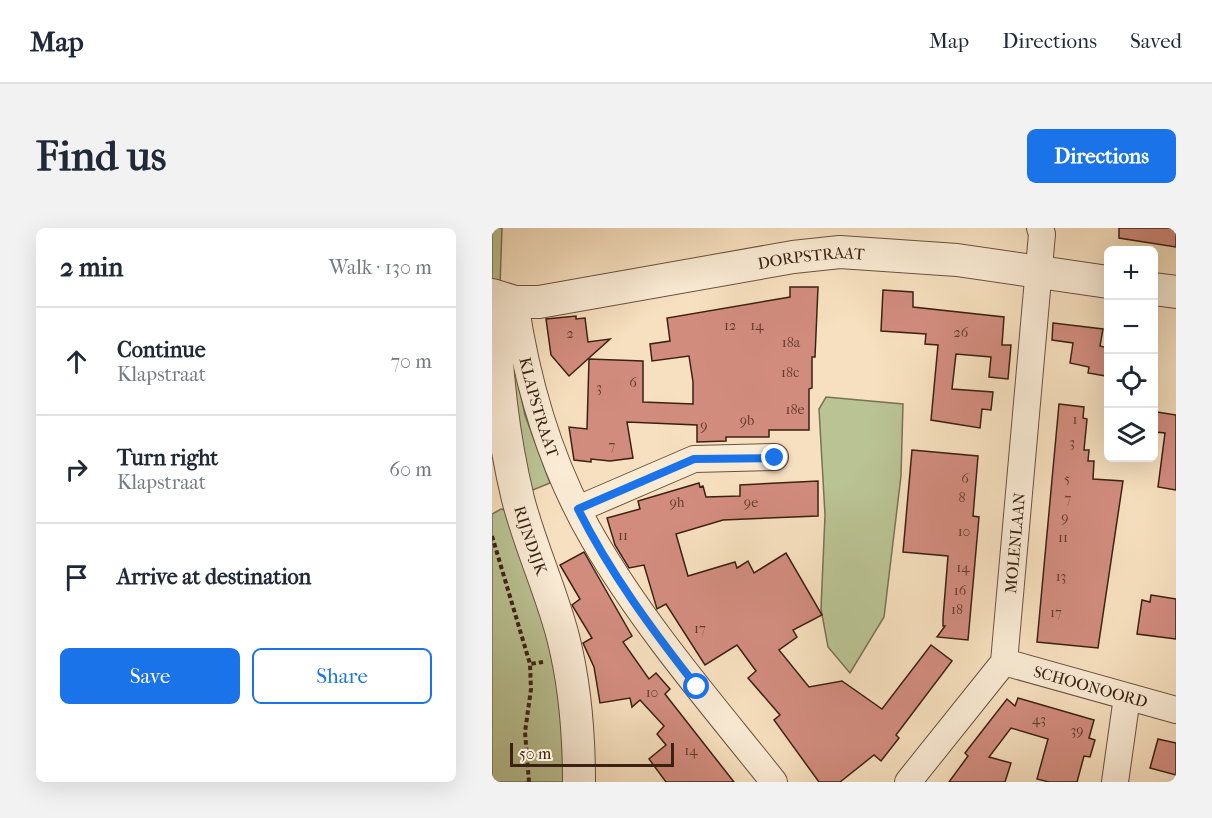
<!DOCTYPE html>
<meta charset="utf-8">
<style>
body{margin:0;font-family:"IM FELL French Canon",serif;background:#f2f2f3;color:#1f2937}
.controls{position:absolute;right:18px;top:18px;display:grid;overflow:hidden;border-radius:9px;box-shadow:0 6px 24px #0002}
.controls button{width:54px;height:54px;display:grid;place-items:center;padding:0;border:0;border-bottom:2px solid #e0e1e3;background:#fff;color:#1f2937;font:30px sans-serif}
.scale{position:absolute;left:18px;bottom:15px;width:164px;box-sizing:border-box;padding-left:6px;border:3px solid #3b2113;border-top:0;font-size:16px;line-height:21px;white-space:nowrap;color:#3b2113;-webkit-text-stroke:4px #faebd5;paint-order:stroke}
.stop{position:absolute;width:18px;height:18px;margin:-14px;border:4px solid #1a73e8;border-radius:50%;background:#fff}
.stop.end{background:#1a73e8;border-color:#fff;box-shadow:0 2px 6px #0008}
.list{margin:0;padding:0;list-style:none}
h2{display:flex;justify-content:space-between;align-items:center;height:78px;margin:0;padding:0 24px;font-size:26px}
h2 small{font-size:20px;font-weight:400;color:#747a83}
.list li{display:grid;grid-template-columns:39px 1fr auto;gap:18px;align-items:center;box-sizing:border-box;height:108px;padding:0 24px;border-top:2px solid #e0e1e3}
.list b{display:block;font-size:22px;white-space:nowrap}
.list p{margin:0;font-size:20px;white-space:nowrap;color:#747a83}
.list em{font-size:20px;font-style:normal;color:#747a83}
.actions{display:flex;gap:12px;padding:18px 24px}
.actions a{flex:1;padding:14px 0;border:2px solid #1a73e8;border-radius:9px;text-align:center;font-size:21px;color:#1a73e8}
.actions .main{background:#1a73e8;color:#fff}
.icon{flex:none;width:33px;height:33px;fill:none;stroke:currentColor;stroke-width:2;stroke-linecap:round;stroke-linejoin:round}
.map{position:relative;flex:none;width:684px;height:554px;overflow:hidden;border-radius:9px}
header{display:flex;align-items:center;gap:36px;box-sizing:border-box;height:84px;padding:0 30px;background:#fff;border-bottom:2px solid #e0e1e3}
header strong{font-size:28px}
nav{display:flex;gap:33px;margin-inline-start:auto;font-size:21px}
.intro{display:flex;align-items:center;justify-content:space-between;box-sizing:border-box;height:144px;padding:0 36px}
h1{margin:0;font-size:42px}
.button{padding:15px 27px;border-radius:9px;background:#1a73e8;color:#fff;font-size:21px;font-weight:700}
main{display:flex;gap:36px;padding:0 36px}
aside{flex:1;background:#fff;border-radius:9px;box-shadow:0 6px 24px #0002}
.map>svg:first-child{display:block}
</style>
<header>
<strong>Map</strong>
<nav><a>Map</a><a>Directions</a><a>Saved</a></nav>
</header>
<div class="intro"><h1>Find us</h1><a class="button">Directions</a></div>
<main>
<aside>
<h2>2 min<small>Walk · 130 m</small></h2>
<ul class="list">
<li><svg class="icon" aria-label="ahead" viewBox="0 0 24 24"><path d="M12 20V5M6 11l6-6 6 6"/></svg><div><b>Continue</b><p>Klapstraat</p></div><em>70 m</em></li>
<li><svg class="icon" aria-label="right" viewBox="0 0 24 24"><path d="M7 20v-9h11M14 6l5 5-5 5"/></svg><div><b>Turn right</b><p>Klapstraat</p></div><em>60 m</em></li>
<li><svg class="icon" aria-label="arrive" viewBox="0 0 24 24"><path d="M6 21V4h12l-3 4 3 4H6"/></svg><div><b>Arrive at destination</b></div></li>
</ul>
<div class="actions"><a class="main">Save</a><a>Share</a></div>
</aside>
<div class="map">
<svg width="684" height="554" viewBox="0 0 684 554">
<rect width="100%" height="100%" fill="#f7e0bf"/>
<filter id="stains"><feTurbulence type="fractalNoise" baseFrequency=".00333" numOctaves="4"/><feColorMatrix values="0 0 0 0 .2 0 0 0 0 .09 0 0 0 0 .02 0 0 0 .5 -.17"/></filter>
<radialGradient id="worn" r=".72"><stop offset=".6" stop-color="#630" stop-opacity="0"/><stop offset="1" stop-color="#630" stop-opacity=".3"/></radialGradient>
<g fill="#bac394" stroke="#7a7254" stroke-width="1.5">
<polygon points="0,0 10,0 8,58 0,55"/>
<polygon points="16,108 33,187 58,255 31,266"/>
<polygon points="334,169 411,176 409,248 392,389 358,445 336,419 329,381 333,287 327,181"/>
<polygon points="9,281 18,283 67,435 76,554 0,554 0,286"/>
</g>
<g fill="#d28c7e" stroke="#3b2113" stroke-width="1.5">
<polygon points="627,0 684,0 684,19 627,10"/>
<polygon points="298,59 326,59 323,129 320,129 320,160 317,161 317,202 277,202 277,209 234,209 234,213 205,214 205,197 135,194 141,230 118,233 99,231 99,234 82,232 77,199 95,201 97,131 151,133 151,174 201,176 201,154 197,128 160,133 158,116 178,113 175,90 298,69"/>
<polygon points="391,62 421,64 421,79 512,89 510,117 519,117 516,151 497,149 499,129 464,126 460,161 501,164 499,182 490,181 488,200 439,192 446,117 433,116 434,106 389,103"/>
<polygon points="84,88 84,91 93,90 96,114 118,111 77,148 59,127 54,91"/>
<polygon points="561,95 611,101 608,118 616,120 614,148 596,145 597,139 578,135 581,115 560,112"/>
<polygon points="567,176 592,179 591,190 595,191 592,222 597,222 596,233 602,233 601,251 631,253 606,420 545,414"/>
<polygon points="665,184 684,187 684,262 666,259 673,205 663,204"/>
<polygon points="420,222 486,228 481,288 487,289 476,412 445,409 453,398 451,398 451,390 456,328 411,324"/>
<polygon points="326,253 326,288 231,292 184,306 196,348 243,334 245,340 256,333 262,345 294,325 330,387 301,402 305,409 287,422 317,459 350,453 390,481 439,417 460,433 404,507 407,510 389,533 382,527 348,554 327,554 282,492 288,487 256,450 264,443 245,417 213,437 174,376 165,381 152,337 137,340 123,317 115,290 148,281 146,273 207,255 208,259 211,258 214,269 248,268 248,257"/>
<polygon points="92,324 140,408 131,414 157,451 164,445 178,461 173,466 242,554 174,554 157,531 174,517 165,506 172,498 148,472 140,479 138,470 108,475 102,439 91,415 100,410 80,377 88,371 68,337"/>
<polygon points="659,367 684,371 684,411 645,406 650,372 658,374"/>
<polygon points="526,470 602,492 597,510 603,512 598,529 592,528 585,554 557,554 545,551 556,511 519,500 497,529 519,535 513,554 457,554 476,528 473,525 515,471 523,478"/>
<polygon points="666,511 684,515 684,547 658,540"/>
</g>
<g fill="none" stroke-linecap="round" stroke-linejoin="round">
<defs>
<g id="minor">
<path id="s1" d="M 23,74 C 35,156 60,240 102,312 C 153,399 219,475 282,554"/>
<polyline points="86,281 202,231 283,229"/>
<path id="s2" d="M 512,434 L 684,482"/>
<path id="s3" d="M 416,554 L 512,434 L 550,6 L 548,0"/>
<polyline points="623,554 635,469"/>
</g>
<g id="tertiary">
<polyline points="662,61 684,64"/>
<path id="s4" d="M 0,67 L 23,74 L 47,74 L 301,29 L 348,24 L 465,32 L 616,54"/>
<path id="s5" d="M 2,68 C 3,136 10,205 26,271 C 38,318 59,362 71,409 C 83,456 87,506 87,554"/>
</g>
</defs>
<use href="#minor" stroke="#6a513e" stroke-width="28"/>
<use href="#tertiary" stroke="#6a513e" stroke-width="34"/>
<g stroke="#3b2113" stroke-width="4" stroke-dasharray="4.5 3" stroke-linecap="butt">
<polyline points="0,308 38,436"/>
<polyline points="37,554 33,504 39,461 38,436 51,434"/>
</g>
<use href="#minor" stroke="#faebd5" stroke-width="26"/>
<use href="#tertiary" stroke="#faebd5" stroke-width="32"/>
</g>
<g fill="none" stroke-linecap="round" stroke-linejoin="round">
<path stroke="#1a73e8" stroke-width="8" d="M 205,459 C 161,403 118,345 86,281 L 202,231 L 283,230"/>
</g>
<g text-anchor="middle" dominant-baseline="central" stroke-width="5" stroke-linejoin="round" paint-order="stroke">
<g font-size="14" fill="#613c2e">
<text x="238" y="97">12</text>
<text x="265" y="97">14</text>
<text x="469" y="104">26</text>
<text x="78" y="105">2</text>
<text x="299" y="114">18a</text>
<text x="298" y="144">18c</text>
<text x="141" y="154">6</text>
<text x="107" y="159">3</text>
<text x="303" y="181">18e</text>
<text x="583" y="191">1</text>
<text x="255" y="192">9b</text>
<text x="212" y="197">9</text>
<text x="580" y="214">3</text>
<text x="120" y="217">7</text>
<text x="473" y="250">6</text>
<text x="575" y="250">5</text>
<text x="470" y="269">8</text>
<text x="576" y="270">7</text>
<text x="185" y="274">9h</text>
<text x="259" y="274">9e</text>
<text x="573" y="289">9</text>
<text x="472" y="303">10</text>
<text x="131" y="307">11</text>
<text x="571" y="309">11</text>
<text x="471" y="339">14</text>
<text x="569" y="348">13</text>
<text x="468" y="362">16</text>
<text x="465" y="381">18</text>
<text x="564" y="384">17</text>
<text x="208" y="400">17</text>
<text x="160" y="464">10</text>
<text x="547" y="491">43</text>
<text x="585" y="502">39</text>
<text x="199" y="522">14</text>
</g>
<g font-size="16" fill="#3b2113" stroke="#faebd5">
<text stroke="none"><textPath href="#s4" startOffset="324">DORPSTRAAT</textPath></text>
<text stroke="none"><textPath href="#s1" startOffset="108">KLAPSTRAAT</textPath></text>
<text stroke="none"><textPath href="#s5" startOffset="248">RIJNDIJK</textPath></text>
<text stroke="none"><textPath href="#s3" startOffset="273">MOLENLAAN</textPath></text>
<text stroke="none"><textPath href="#s2" startOffset="90">SCHOONOORD</textPath></text>
</g>
</g>
<rect width="100%" height="100%" filter="url(#stains)"/>
<rect width="100%" height="100%" fill="url(#worn)"/>
</svg>
<div class="controls">
<button>+</button>
<button>−</button>
<button><svg class="icon" aria-label="locate" viewBox="0 0 24 24"><circle cx="12" cy="12" r="6"/><path d="M12 2v4M12 18v4M2 12h4M18 12h4"/></svg></button>
<button><svg class="icon" aria-label="layers" viewBox="0 0 24 24"><path d="M12 4l9 5-9 5-9-5zM3 14l9 5 9-5"/></svg></button>
</div>
<div class="scale">50 m</div>
<div class="stop" style="left:205px;top:459px"></div>
<div class="stop end" style="left:283px;top:230px"></div>
</div>
</main>
